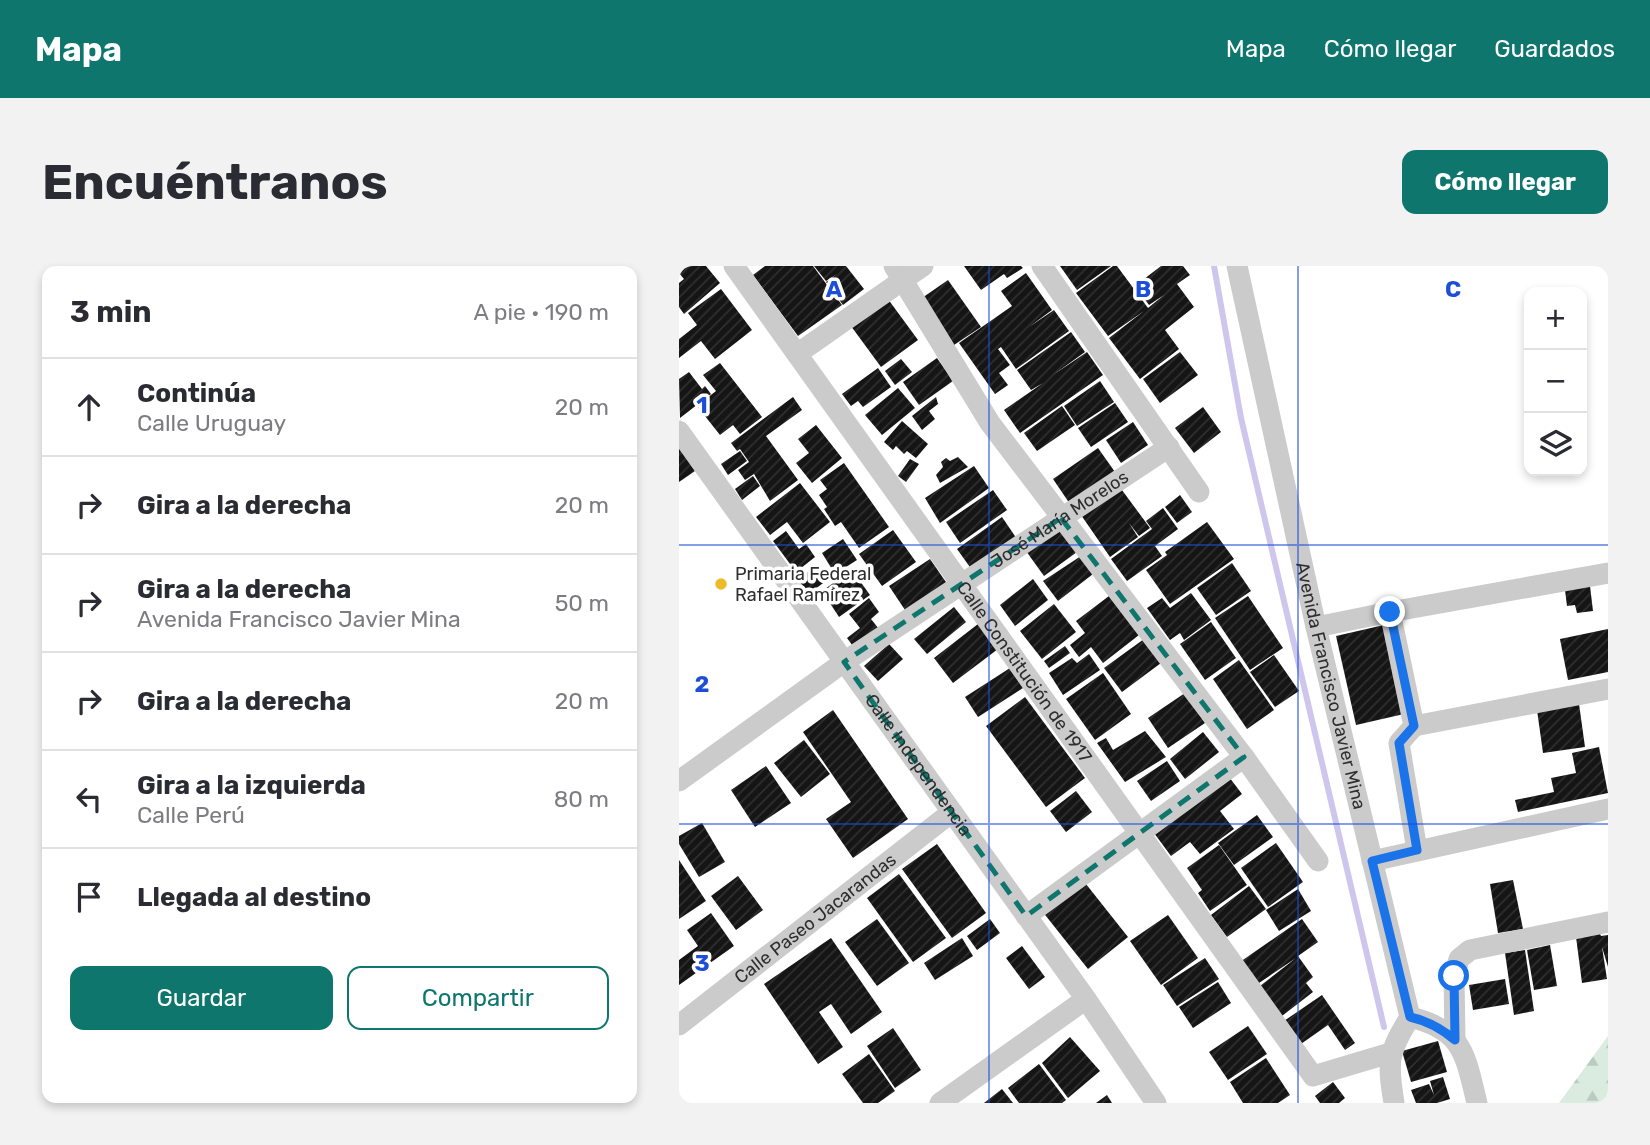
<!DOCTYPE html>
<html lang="es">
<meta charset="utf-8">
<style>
body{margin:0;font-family:Rubik,sans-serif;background:#f2f2f3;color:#2b2b33}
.controls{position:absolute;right:21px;top:21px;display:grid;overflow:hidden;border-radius:14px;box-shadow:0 4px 10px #0003}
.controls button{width:63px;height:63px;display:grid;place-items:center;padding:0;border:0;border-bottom:2px solid #e1e1e2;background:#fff;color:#2b2b33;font:35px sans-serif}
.stop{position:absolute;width:21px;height:21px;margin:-16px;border:5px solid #1a73e8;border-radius:50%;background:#fff}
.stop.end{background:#1a73e8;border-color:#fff;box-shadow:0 2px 7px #0008}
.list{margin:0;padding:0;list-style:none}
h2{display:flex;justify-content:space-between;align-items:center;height:91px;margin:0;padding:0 28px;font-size:30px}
h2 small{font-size:23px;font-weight:400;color:#7c7c81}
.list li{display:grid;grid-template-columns:46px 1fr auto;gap:21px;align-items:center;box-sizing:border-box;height:98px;padding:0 28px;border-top:2px solid #e1e1e2}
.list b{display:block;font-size:26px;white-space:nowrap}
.list p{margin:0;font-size:23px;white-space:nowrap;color:#7c7c81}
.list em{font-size:23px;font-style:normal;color:#7c7c81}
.actions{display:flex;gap:14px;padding:21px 28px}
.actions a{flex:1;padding:16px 0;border:2px solid #0f766e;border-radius:14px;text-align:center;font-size:24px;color:#0f766e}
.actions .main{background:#0f766e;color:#fff}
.icon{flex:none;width:38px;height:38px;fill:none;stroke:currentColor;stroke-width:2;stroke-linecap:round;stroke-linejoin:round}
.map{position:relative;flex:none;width:929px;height:837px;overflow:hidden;border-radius:14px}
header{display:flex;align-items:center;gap:42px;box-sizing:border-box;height:98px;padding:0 35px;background:#0f766e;color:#fff}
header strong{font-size:33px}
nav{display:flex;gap:38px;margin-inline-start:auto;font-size:24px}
.intro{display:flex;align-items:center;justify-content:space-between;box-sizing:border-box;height:168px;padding:0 42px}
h1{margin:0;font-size:49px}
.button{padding:18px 32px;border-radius:14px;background:#0f766e;color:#fff;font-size:24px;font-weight:700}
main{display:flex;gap:42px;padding:0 42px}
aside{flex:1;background:#fff;border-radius:14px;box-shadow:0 4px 10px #0003}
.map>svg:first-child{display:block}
</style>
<header>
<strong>Mapa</strong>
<nav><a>Mapa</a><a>Cómo llegar</a><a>Guardados</a></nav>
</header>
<div class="intro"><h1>Encuéntranos</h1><a class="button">Cómo llegar</a></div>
<main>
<aside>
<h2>3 min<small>A pie · 190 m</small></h2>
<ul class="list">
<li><svg class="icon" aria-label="ahead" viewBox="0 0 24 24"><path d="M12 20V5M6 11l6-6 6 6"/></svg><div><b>Continúa</b><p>Calle Uruguay</p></div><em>20 m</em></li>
<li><svg class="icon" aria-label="right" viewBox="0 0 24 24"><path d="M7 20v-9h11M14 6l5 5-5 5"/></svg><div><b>Gira a la derecha</b></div><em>20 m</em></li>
<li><svg class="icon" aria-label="right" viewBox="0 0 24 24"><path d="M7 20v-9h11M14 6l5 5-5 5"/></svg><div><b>Gira a la derecha</b><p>Avenida Francisco Javier Mina</p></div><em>50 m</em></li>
<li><svg class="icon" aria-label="right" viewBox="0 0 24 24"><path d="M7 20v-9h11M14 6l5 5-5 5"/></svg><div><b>Gira a la derecha</b></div><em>20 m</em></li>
<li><svg class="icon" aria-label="left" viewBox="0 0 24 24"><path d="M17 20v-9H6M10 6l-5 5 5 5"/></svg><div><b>Gira a la izquierda</b><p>Calle Perú</p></div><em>80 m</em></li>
<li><svg class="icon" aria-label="arrive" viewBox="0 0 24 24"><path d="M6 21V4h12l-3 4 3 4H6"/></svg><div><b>Llegada al destino</b></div></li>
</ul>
<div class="actions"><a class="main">Guardar</a><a>Compartir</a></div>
</aside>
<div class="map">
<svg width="929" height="837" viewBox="0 0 929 837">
<defs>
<pattern id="forest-firs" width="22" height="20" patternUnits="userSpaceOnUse" patternTransform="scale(1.75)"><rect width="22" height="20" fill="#daecdf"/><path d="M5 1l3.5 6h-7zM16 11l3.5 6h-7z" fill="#bbcbc0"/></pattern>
<pattern id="building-hatch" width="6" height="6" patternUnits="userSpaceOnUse" patternTransform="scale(1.75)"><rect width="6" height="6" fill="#151515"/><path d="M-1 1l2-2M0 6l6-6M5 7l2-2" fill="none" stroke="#2f2f2f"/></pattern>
</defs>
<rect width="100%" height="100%" fill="#fff"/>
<polygon fill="url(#forest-firs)" points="929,770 929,837 880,837"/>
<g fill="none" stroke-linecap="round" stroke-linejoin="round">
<polyline stroke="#cec6ed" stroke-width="6" points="535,0 562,152 705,761"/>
</g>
<g fill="url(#building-hatch)">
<polygon points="0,0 27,0 41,17 5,48 0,41 0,17 5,13 0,7"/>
<polygon points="86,0 134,0 163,39 119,70 74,9"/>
<polygon points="135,0 167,0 185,23 164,39 147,16 158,8 147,15"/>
<polygon points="285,0 342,0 344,2 328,12 325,8 302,24"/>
<polygon points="381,0 432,0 398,24"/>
<polygon points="434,0 438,0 469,42 485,29 470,39 456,20 482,0 504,0 511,9 498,18 515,41 486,64 500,83 461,113 430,72 465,45 429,70 397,27"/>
<polygon points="347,7 373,44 350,61 375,44 390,65 337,103 322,81 319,83 331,99 320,107 329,119 316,128 280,77 333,40 322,25"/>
<polygon points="269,14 302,61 275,79 243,32"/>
<polygon points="42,23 73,64 36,93 22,75 0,92 0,73 18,59 9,47"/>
<polygon points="206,29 239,74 202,101 169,56"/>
<polygon points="392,66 406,86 374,109 408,86 424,109 341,167 325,144 364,117 352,124 338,104"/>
<polygon points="501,86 519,109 481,137 464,113"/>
<polygon points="258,92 274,115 240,139 224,116"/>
<polygon points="222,93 233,106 216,119 206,105"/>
<polygon points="41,97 83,151 61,168 54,159 41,169 18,140 37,125 24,109"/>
<polygon points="199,102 212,121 184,141 179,135 172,140 163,128"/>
<polygon points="10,106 23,123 26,120 32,128 1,152 0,113"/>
<polygon points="421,115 435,136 398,160 385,140"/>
<polygon points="219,122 236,142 203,169 186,149"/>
<polygon points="114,131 123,144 87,170 119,214 91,235 75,208 66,214 59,204 70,196 61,183 58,185 52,177"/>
<polygon points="257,131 259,138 250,145 256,153 243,164 233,150"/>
<polygon points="436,137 449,156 412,181 399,162"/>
<polygon points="383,140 396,159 358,185 345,167"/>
<polygon points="524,141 542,166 515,187 496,162"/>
<polygon points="223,155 249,178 237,192 228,185 225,188 217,180 214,184 205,176"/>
<polygon points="454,156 469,179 442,197 427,174"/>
<polygon points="137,159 163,192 133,217 117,197 130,187 119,173"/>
<polygon points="0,181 16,205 0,216"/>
<polygon points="419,182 436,206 391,238 374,213"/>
<polygon points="61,185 68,195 49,209 42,198"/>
<polygon points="279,191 289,201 261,217 257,209 264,201 262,196 267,192 271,195"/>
<polygon points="231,193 240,198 227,216 219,210"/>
<polygon points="165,197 210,261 180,282 162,256 156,260 145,243 148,241 140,229 148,223 141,214"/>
<polygon points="295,200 310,222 261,257 246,232"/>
<polygon points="74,210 81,220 63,234 56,223"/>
<polygon points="121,217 151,256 124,277 108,256 91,269 77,251"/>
<polygon points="440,220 471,262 460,270 450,257 459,271 431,291 402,249"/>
<polygon points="314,224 328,244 281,277 267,256"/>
<polygon points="501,229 513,246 498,257 486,241"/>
<polygon points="484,242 499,263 476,280 483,290 448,315 432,293 473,263 467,255"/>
<polygon points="323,251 338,273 293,304 278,283"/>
<polygon points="528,256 555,293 491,338 467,304 488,289 486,286"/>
<polygon points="381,261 398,286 365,310 347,285"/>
<polygon points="214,264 237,296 203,320 180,288"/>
<polygon points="107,265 120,283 127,278 136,291 117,306 94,275"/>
<polygon points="164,273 178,294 156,308 143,287"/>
<polygon points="402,290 414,308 379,335 364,315"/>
<polygon points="251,293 269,319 228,347 210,320"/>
<polygon points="553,297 572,325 537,349 518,322"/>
<polygon points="140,298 151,312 128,329 118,314"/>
<polygon points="173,304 191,329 160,351 143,325"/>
<polygon points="354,313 369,334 336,360 321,339"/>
<polygon points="911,320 914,345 898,347 896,339 888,340 886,324"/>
<polygon points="512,327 532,354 505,374 501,367 491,374 468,342 483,332 491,342"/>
<polygon points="430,330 460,369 424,397 412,381 400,391 391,379 406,367 397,355"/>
<polygon points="569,330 604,382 571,404 536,352"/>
<polygon points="190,332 200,346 192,353 200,363 176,383 168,372 181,362 170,348"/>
<polygon points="375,338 397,366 363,393 341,365"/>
<polygon points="275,341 287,356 248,388 235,373"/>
<polygon points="532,356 557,392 526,414 501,378"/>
<polygon points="299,358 319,383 274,417 255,392"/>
<polygon points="705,359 725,448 677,459 657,370"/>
<polygon points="929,363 929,406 889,414 881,373"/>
<polygon points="465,373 482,397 443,426 425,402"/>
<polygon points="210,378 224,393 199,415 185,400"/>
<polygon points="386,380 391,387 370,402 365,395"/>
<polygon points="410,388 421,404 384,429 370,407 393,392 398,397"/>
<polygon points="595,389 620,425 596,441 571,406"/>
<polygon points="560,394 595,444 568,463 534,413"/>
<polygon points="331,402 344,422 299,451 286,431"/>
<polygon points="424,407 452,448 416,474 387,433"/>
<polygon points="506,427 526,457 489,482 469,452"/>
<polygon points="346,431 406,512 367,541 307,460"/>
<polygon points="900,438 906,481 864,487 858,444"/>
<polygon points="154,444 229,553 174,592 147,553 172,536 124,466"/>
<polygon points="466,465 487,491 446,516 418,477 427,472 434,484"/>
<polygon points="524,466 540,486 506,513 491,493"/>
<polygon points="125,474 151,508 122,531 95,497"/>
<polygon points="920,481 929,527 839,546 836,534 875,526 872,512 897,507 893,487"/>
<polygon points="488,495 501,515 472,535 458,515"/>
<polygon points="87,500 112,537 76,561 52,524"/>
<polygon points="547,507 563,528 541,545 555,563 521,588 511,576 492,590 472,563"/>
<polygon points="397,525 413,546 387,566 371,545"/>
<polygon points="578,549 594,571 555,599 539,577"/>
<polygon points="23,557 46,596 20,611 0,578 0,570"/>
<polygon points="597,577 624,616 589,641 562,602"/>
<polygon points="258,578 307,647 273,672 223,603"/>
<polygon points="540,579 568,619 531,645 519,627 523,624 508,602"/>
<polygon points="0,594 27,635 0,653"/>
<polygon points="220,608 267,672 234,696 188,632"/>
<polygon points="59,610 84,644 57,664 32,630"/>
<polygon points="403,613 449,671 409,703 363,645"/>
<polygon points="834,614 844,663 819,667 811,618"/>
<polygon points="570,620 587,643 548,671 532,649"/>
<polygon points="619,623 632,645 600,665 587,644"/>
<polygon points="32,647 55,680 0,719 0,694 19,680 8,664"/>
<polygon points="489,649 519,692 482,719 451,675"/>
<polygon points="198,653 230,697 198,720 166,676"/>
<polygon points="311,653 321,667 298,684 288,670"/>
<polygon points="623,653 639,676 619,690 634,711 627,717 634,726 603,750 581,720 617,692 577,719 561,696"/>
<polygon points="921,668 922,670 929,669 929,701 923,681 928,713 903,717 897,671"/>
<polygon points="152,672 203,746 172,768 152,738 140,746 164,781 139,798 85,718"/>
<polygon points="283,672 294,690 256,714 245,697"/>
<polygon points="871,679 878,720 855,724 848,684"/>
<polygon points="343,680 366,711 350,723 327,692"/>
<polygon points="846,684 855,745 835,749 826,687"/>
<polygon points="526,692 540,713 498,740 484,719"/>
<polygon points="826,713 830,738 794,744 790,719"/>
<polygon points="539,716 552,737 514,762 500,741"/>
<polygon points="643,729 676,777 666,784 649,759 619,780 602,757"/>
<polygon points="569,760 588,788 549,814 530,786"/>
<polygon points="214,762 242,804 216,822 188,780"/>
<polygon points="391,771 421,805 389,832 363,797"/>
<polygon points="759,775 768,806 732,816 723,785"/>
<polygon points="190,788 216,825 199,837 184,837 163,808"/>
<polygon points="587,792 611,829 599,837 564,837 551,816"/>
<polygon points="360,798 387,834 383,837 340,837 329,822"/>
<polygon points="764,811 771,833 758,837 737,837 732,824 750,818 755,829 751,815"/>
<polygon points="654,816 666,832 660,837 641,837 636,830"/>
<polygon points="323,823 334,837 305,837"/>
<polygon points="428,829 433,837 417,837"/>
</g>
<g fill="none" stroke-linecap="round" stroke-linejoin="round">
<g stroke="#cbcbcb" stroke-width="21">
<path id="s1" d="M 55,0 L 634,810 L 711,787"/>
<polyline points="215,0 311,157 565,491 639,595"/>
<polyline points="363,0 520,226"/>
<path id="s2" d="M 558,0 L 637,361 L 731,751 C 709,787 708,795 715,837"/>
<polyline points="118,88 244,0"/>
<path id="s3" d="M 0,165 L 407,733 L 477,837"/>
<polyline points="711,346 735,460 720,477 738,584"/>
<polyline points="637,361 711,346 929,307"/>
<polyline points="735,460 929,423"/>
<path id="s4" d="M 0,515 L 165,396 L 490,181"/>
<polyline points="693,595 929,543"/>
<polyline points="347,650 565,491"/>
<path d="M 731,751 C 785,764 786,789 798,837"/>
<path id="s5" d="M 0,759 L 273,546"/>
<polyline points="776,774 775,710 780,693 791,684 929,656"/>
<polyline points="261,837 407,733"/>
</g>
</g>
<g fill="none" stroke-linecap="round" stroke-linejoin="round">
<path stroke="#1a73e8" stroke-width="9" d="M 711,346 L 735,460 L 720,477 L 738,584 L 693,595 L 731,751 C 749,755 762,762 776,774 L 775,710"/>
</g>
<path fill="none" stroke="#0f766e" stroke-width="5" stroke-dasharray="14 9" stroke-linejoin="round" d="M 382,252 L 565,491 L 347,650 L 165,396 Z"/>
<path fill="none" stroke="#1d4ed8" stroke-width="2" stroke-opacity="0.55" d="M 310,0 L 310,837M 619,0 L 619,837M 0,279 L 929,279M 0,558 L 929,558"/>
<circle fill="#ecbb28" stroke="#fff" stroke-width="2.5" cx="42" cy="318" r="7"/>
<g text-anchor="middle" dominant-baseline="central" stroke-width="7" stroke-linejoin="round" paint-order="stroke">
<g font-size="18" fill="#2e2e2e" stroke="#fff">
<text stroke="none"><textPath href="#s4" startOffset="462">José María Morelos</textPath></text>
<text stroke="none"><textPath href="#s1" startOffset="499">Calle Constitución de 1917</textPath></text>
<text stroke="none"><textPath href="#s2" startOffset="430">Avenida Francisco Javier Mina</textPath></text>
<text stroke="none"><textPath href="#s3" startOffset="411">Calle Independencia</textPath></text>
<text stroke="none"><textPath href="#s5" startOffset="173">Calle Paseo Jacarandas</textPath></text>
</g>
<g font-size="18" fill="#2e2e2e" stroke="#fff" text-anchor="start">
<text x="56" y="308">Primaria Federal<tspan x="56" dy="21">Rafael Ramírez</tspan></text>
</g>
</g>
<g font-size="23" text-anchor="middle" font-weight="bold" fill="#1d4ed8" stroke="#fff" stroke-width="7" stroke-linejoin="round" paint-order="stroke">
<text x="155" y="31">A</text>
<text x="464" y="31">B</text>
<text x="774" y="31">C</text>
<text x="23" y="147">1</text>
<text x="23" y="426">2</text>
<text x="23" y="705">3</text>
</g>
</svg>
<div class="controls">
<button>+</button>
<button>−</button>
<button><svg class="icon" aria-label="layers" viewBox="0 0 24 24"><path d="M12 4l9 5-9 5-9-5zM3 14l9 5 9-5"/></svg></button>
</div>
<div class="stop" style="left:775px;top:710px"></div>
<div class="stop end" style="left:711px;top:346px"></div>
</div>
</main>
